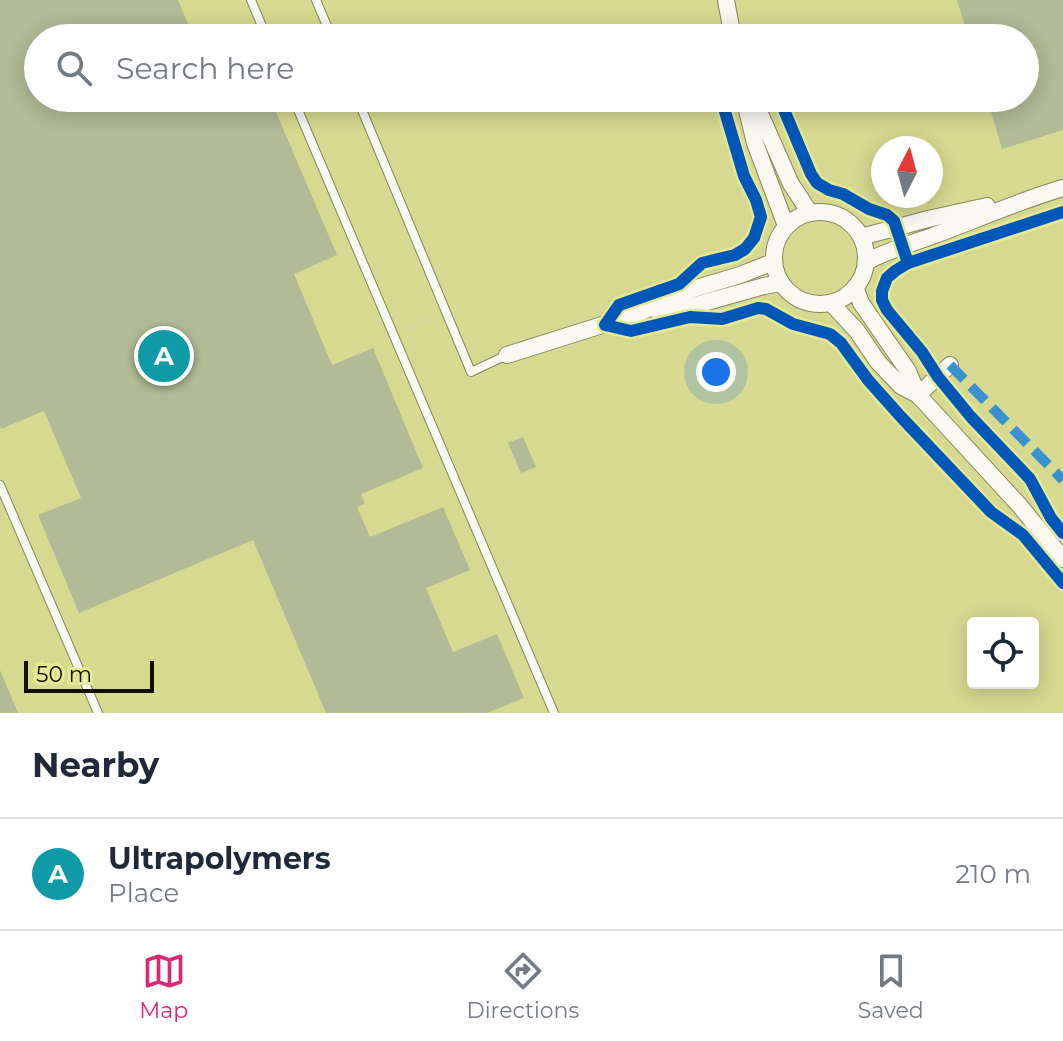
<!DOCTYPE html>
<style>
body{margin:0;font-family:Montserrat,sans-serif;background:#f2f2f3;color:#1f2937}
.controls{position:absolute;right:24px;bottom:24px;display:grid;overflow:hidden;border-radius:8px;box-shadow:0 4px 20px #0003}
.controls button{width:72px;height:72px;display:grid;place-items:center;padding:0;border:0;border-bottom:2px solid #e0e1e3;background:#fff;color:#1f2937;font:40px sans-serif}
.compass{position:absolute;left:871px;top:136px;width:72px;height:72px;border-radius:50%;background:#fff;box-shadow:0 4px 20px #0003;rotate:6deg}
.scale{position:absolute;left:24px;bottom:20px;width:130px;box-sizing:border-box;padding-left:8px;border:4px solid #100f00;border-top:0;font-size:22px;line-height:28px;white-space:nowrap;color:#100f00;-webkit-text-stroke:6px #e6e994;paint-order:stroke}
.you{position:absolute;left:716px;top:372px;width:28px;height:28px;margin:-20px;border:6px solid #fff;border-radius:50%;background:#1a73e8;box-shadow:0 0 0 12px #1a73e833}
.badge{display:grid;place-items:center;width:52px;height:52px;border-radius:50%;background:#db2777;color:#fff;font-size:26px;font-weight:700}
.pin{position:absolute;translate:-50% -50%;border:4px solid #fff;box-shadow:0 2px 8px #0006}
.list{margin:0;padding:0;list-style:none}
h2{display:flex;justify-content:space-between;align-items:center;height:104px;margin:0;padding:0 32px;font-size:34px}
h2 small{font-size:26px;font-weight:400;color:#747a83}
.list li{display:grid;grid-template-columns:52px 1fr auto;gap:24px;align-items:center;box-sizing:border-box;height:112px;padding:0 32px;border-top:2px solid #e0e1e3}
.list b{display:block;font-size:30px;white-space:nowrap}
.list p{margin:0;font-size:26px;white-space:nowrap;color:#747a83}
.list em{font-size:26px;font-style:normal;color:#747a83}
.icon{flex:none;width:44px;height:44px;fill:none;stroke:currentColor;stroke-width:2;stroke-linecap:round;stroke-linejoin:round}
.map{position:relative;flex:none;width:1063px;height:713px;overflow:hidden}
.search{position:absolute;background:#fff;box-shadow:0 4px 20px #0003;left:24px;right:24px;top:24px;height:88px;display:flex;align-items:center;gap:20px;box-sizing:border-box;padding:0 28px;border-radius:44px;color:#747a83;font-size:30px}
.sheet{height:216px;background:#fff}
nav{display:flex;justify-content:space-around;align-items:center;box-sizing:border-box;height:112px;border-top:2px solid #e0e1e3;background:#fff;font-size:22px;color:#747a83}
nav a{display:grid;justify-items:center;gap:4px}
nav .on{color:#db2777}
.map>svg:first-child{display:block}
</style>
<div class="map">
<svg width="1063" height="713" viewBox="0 0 1063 713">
<rect width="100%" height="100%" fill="#d4d5a8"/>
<path fill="#d7d991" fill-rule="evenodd" d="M 0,0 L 1063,0 L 1063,713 L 0,713 ZM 38,38 L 1025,38 L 1025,98 L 38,98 ZM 883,148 L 931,148 L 931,196 L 883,196 ZM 973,623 L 1033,623 L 1033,683 L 973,683 Z"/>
<g fill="#b2bb96">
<polygon points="0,0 178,0 194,38 38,38 38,98 270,98 337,255 294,274 332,365 373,348 423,468 361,494 365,504 357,507 370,537 443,507 470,570 426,588 453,652 497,634 524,698 487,713 326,713 253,540 79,613 38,515 81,498 44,411 1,429 0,426"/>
<polygon points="957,0 1063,0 1063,130 1002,149 987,98 1025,98 1025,38 969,38"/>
<polygon points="523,437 536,467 521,473 508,443"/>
<polygon points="0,670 18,713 0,713"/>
</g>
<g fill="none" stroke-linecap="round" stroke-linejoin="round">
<defs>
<g id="service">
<polyline points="251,0 267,38"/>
<polyline points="316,0 332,38"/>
<polyline points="293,98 554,713"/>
<polyline points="357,98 471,372 507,355"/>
<polyline points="0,485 98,713"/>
</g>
<g id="minor">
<polyline points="726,0 733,38"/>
<polyline points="744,98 755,143 786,226"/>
<polyline points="753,98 791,184 810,213"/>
<circle cx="820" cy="258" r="46"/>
<polyline points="861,237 928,219 987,206"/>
<path d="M 866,262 C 888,250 911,244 935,235 C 978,219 1019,201 1063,188"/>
<polyline points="855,287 861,303 908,371 918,395 1020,506 1063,559"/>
<polyline points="831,303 857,331 878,362 901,386 918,395"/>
<polyline points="658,311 696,305 764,286 781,283"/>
<polyline points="507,355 637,314 690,290 740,275 773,262"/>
<polyline points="918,395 950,365"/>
</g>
</defs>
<use href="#service" stroke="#86865e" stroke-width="10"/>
<use href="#minor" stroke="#86865e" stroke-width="18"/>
<polyline stroke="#cfcfc2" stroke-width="3" stroke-dasharray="2 6" stroke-linecap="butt" points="405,330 434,317"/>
<use href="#service" stroke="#f9f9f2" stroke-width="8"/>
<use href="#minor" stroke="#f9f9f2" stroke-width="16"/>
<polyline stroke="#3892d0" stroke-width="10" stroke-dasharray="20 10" stroke-linecap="butt" points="950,365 1063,480"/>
<defs>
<g id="cycleway">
<polyline points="721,98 744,176 756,200 761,217 754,238 745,249 735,255 702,263 679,284 619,305 605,325 631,331 690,317 722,319 758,308 766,309 793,324 830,334 841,343 868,380 902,418 991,512 1023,535 1063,583"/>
<polyline points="779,98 811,174 817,183 829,190 843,194 869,209 887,215 894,221 908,263"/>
<polyline points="1063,212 908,263 895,271 887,278 882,291 882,300 887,310 922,352 938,377 971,417 1030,479 1051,518 1063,533"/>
</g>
</defs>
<use href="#cycleway" stroke="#e6e994" stroke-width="17"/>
<use href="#cycleway" stroke="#0057b8" stroke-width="12"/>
</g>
</svg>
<div class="controls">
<button><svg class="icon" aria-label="locate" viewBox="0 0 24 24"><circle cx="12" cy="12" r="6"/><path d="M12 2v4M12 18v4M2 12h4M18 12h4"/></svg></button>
</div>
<svg class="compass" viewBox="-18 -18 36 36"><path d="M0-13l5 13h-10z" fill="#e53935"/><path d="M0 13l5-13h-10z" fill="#747a83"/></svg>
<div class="scale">50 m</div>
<div class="you"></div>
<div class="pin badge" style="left:164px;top:356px;background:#0f9aa8">A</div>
<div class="search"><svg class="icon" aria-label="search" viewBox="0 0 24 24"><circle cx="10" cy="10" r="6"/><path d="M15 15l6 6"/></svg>Search here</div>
</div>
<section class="sheet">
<h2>Nearby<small></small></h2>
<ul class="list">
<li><span class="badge" style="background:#0f9aa8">A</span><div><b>Ultrapolymers</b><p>Place</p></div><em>210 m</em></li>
</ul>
</section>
<nav>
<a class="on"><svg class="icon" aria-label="map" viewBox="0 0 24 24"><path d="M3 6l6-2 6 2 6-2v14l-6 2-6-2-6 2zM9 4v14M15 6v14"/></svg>Map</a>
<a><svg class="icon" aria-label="directions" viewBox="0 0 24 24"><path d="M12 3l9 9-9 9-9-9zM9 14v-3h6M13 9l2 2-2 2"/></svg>Directions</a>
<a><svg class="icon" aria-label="saved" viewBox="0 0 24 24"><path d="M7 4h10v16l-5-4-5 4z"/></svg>Saved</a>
</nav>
